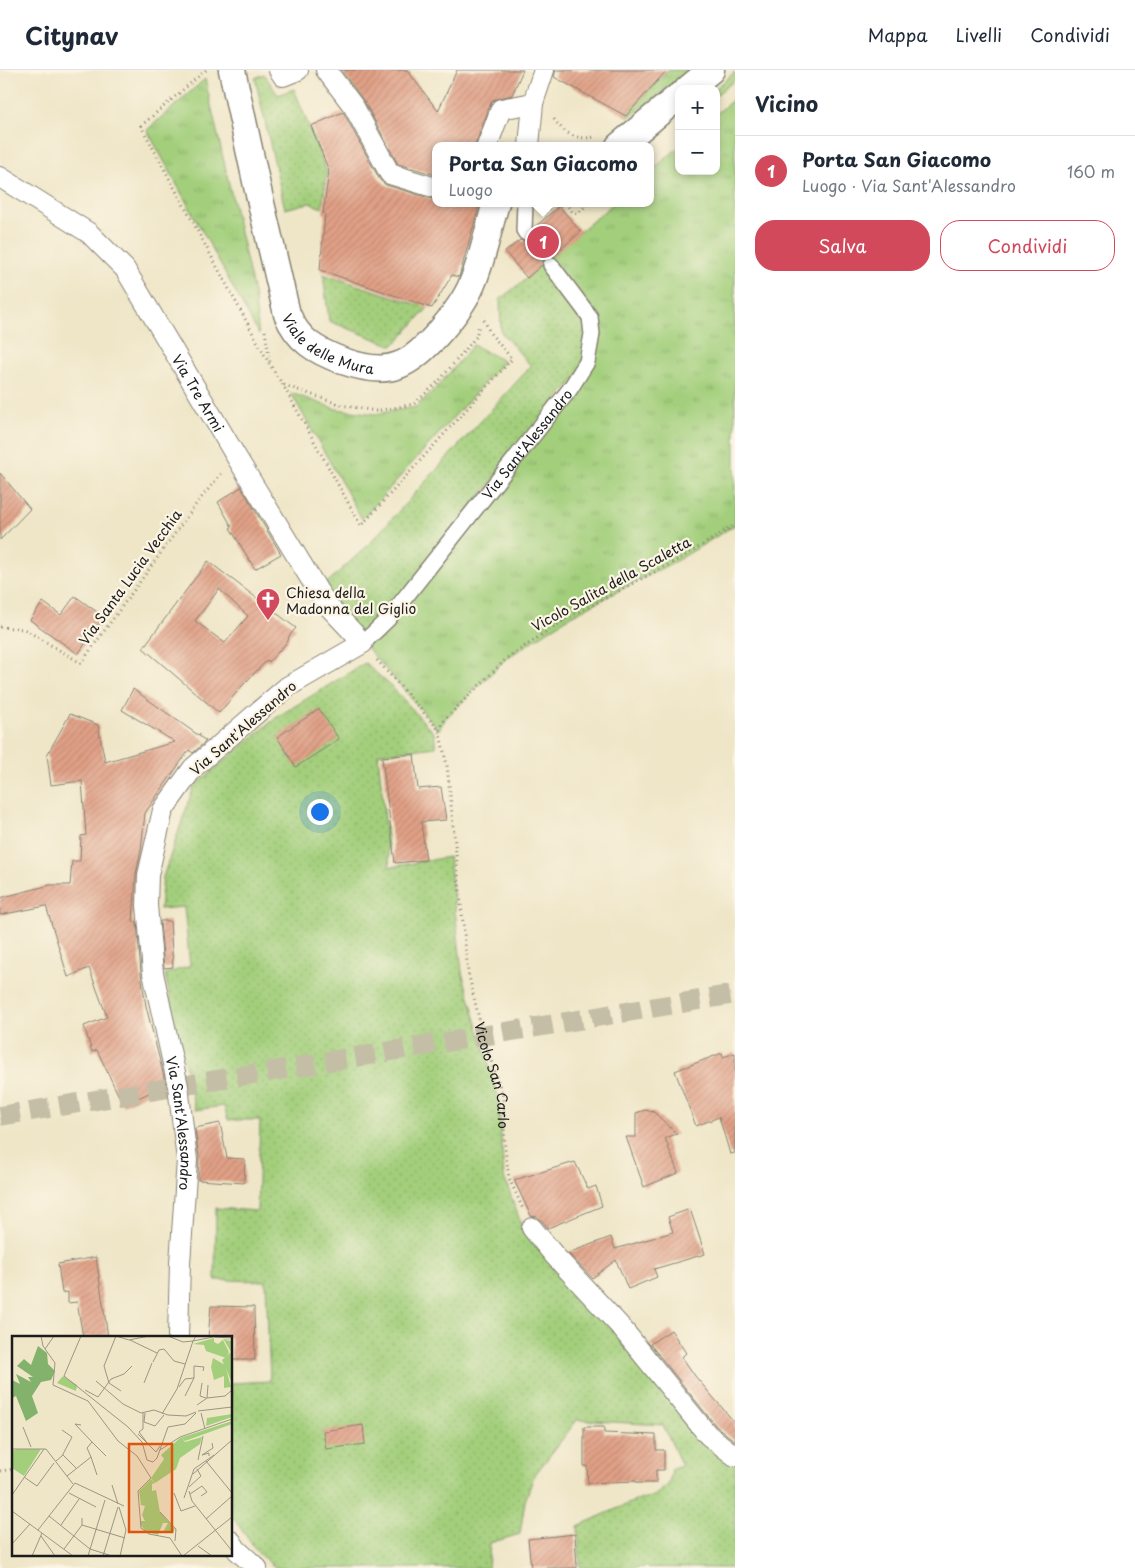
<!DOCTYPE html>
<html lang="it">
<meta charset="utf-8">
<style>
body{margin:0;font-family:"Playpen Sans",sans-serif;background:#f2f2f3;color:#1f2937}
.controls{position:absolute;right:15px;top:15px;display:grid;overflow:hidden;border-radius:10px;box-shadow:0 2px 8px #0003}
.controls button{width:45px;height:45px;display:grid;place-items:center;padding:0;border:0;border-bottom:1px solid #e0e1e3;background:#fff;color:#1f2937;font:25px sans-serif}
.you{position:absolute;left:319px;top:741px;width:18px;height:18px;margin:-12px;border:4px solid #fff;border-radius:50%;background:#1a73e8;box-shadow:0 0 0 8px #1a73e833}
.badge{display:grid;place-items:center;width:32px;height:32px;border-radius:50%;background:#d1495b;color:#fff;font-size:16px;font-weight:700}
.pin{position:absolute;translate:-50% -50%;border:2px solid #fff;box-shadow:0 1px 5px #0006}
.popup{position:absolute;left:432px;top:72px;width:222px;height:65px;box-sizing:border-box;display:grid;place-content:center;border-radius:10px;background:#fff;filter:drop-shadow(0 1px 4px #0005);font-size:16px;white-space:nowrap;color:#747a83}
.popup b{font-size:19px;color:#1f2937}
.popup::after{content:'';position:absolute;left:50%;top:100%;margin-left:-10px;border:10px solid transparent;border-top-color:#fff}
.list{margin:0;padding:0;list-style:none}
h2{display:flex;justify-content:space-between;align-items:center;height:65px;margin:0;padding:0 20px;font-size:21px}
h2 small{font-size:16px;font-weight:400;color:#747a83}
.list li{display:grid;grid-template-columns:32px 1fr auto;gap:15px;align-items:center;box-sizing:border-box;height:70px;padding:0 20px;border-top:1px solid #e0e1e3}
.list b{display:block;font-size:19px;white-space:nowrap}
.list p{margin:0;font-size:16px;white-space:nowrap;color:#747a83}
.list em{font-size:16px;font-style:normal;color:#747a83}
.actions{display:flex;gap:10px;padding:15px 20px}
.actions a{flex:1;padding:11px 0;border:1px solid #d1495b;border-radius:20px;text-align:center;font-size:18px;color:#d1495b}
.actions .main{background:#d1495b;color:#fff}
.map{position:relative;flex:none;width:735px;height:1498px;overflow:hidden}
header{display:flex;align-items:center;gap:30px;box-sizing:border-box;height:70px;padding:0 25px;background:#fff;border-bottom:1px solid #e0e1e3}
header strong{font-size:24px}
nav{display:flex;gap:28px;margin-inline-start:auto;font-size:18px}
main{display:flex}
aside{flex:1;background:#fff}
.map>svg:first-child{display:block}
</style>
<header>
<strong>Citynav</strong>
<nav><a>Mappa</a><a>Livelli</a><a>Condividi</a></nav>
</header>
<main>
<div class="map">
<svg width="735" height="1498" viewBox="0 0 735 1498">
<defs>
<pattern id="grass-tufts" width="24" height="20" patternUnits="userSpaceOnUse" patternTransform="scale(1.25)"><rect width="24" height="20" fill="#a3cf7c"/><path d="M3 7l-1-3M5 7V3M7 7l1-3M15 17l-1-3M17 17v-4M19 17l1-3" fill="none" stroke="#8cb16b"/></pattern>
<pattern id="garden-dots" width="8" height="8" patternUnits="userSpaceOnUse" patternTransform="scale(1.25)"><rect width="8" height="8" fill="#a3cf7c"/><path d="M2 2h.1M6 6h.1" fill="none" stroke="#8cb16b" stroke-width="1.8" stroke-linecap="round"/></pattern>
<pattern id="building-hatch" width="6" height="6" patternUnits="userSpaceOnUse" patternTransform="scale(1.25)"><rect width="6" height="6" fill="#e0a086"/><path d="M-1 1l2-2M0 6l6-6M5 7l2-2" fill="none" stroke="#c08973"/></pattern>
</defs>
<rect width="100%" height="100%" fill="#fcf5e5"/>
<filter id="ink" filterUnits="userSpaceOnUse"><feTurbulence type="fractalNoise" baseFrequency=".02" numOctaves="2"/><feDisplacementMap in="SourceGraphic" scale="10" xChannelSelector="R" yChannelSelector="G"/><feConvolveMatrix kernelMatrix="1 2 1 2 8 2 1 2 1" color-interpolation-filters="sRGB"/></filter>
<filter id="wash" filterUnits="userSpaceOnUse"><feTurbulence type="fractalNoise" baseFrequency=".0096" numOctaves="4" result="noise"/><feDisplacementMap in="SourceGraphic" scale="20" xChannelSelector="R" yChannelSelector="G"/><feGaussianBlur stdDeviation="1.12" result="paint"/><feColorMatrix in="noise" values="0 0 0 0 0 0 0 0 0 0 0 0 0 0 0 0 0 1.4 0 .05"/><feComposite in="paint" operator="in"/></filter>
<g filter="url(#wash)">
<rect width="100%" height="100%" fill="#efe6c8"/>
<g fill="url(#grass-tufts)" stroke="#60764c">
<polygon points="668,0 691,0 628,48 626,46"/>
<polygon points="735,2 735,10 716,25 716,19 715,19"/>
<polygon points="205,9 254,223 259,265 147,60"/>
<polygon points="735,28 735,455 683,487 569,547 507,588 445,649 439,660 363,573 570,319 547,189 614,133 650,133 651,101 679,77 679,101 716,101 716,44"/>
<polygon points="473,275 504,291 362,449 291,323 336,339 375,344 416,337 441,313"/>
</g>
<g fill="url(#garden-dots)" stroke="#60764c">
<polygon points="264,4 278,25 294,19 327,102 322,138 309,133 285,139 255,8"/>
<polygon points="547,189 590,247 587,292 363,573 318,521 366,477 531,296 501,262 500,229 527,208"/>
<polygon points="323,204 428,238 393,276 329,251"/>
<polygon points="365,593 392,617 434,663 436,677 378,684 390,797 449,787 462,902 498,1026 504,1107 523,1159 735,1393 735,1498 580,1497 578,1456 634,1431 654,1426 669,1414 672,1399 682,1396 663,1355 577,1350 534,1406 525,1431 520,1464 490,1473 488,1498 276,1498 259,1484 231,1445 231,1313 270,1311 266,1211 215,1210 216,1138 257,1141 260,1050 228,1050 224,1036 195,1040 165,904 190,896 184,837 160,839 163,807 194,716 277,647"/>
</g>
<g id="blocks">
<g fill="url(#building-hatch)" fill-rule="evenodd">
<polygon points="341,0 407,0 438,41 457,0 523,0 512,25 492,30 475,76 436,76 436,105 398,94 364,31"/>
<polygon points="556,0 667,0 626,46 554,7"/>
<polygon points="343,42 380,110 386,115 436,130 436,133 480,133 459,207 452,205 432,238 320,200 325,144 323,143 329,101 311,56"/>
<polygon points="559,136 581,162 553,186 545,188 542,195 527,208 505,182 520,170 526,172 532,170 535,163 534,158"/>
<polygon points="0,403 30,439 0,470"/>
<polygon points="241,417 281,484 255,499 230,458 232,457 218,432"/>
<path d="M 208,491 L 296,558 L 289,566 L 288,571 L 269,592 L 267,590 L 243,615 L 219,643 L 143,578 ZM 219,519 L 248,546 L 225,573 L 195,551 Z"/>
<polygon points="75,526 104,547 78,584 30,550 43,532 61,545"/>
<polygon points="133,619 198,665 200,664 199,666 206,671 193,683 189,680 145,743 141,780 136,804 133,852 137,852 141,904 146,936 166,1015 123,1035 97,980 92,982 84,956 107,947 89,898 68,907 46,836 0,845 0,828 50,815 70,815 72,791 80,791 81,766 86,765 82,711 51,715 47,685 70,644 98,655 105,692 175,672 122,640"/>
<polygon points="319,639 339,669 296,697 277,667"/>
<polygon points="414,684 418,719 441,717 446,750 421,752 426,790 395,793 382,687"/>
<polygon points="160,851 170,851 173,897 164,898"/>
<polygon points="722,983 723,987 735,983 735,1083 730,1084 719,1047 696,1056 675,1001"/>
<polygon points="645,1040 654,1042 677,1064 665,1068 678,1103 644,1117 626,1067 636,1067 636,1043"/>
<polygon points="220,1053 227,1088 245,1089 244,1113 198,1110 199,1087 195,1058"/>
<polygon points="575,1092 588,1119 596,1116 602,1136 548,1158 541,1150 537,1147 531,1146 514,1110"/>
<polygon points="690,1139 705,1184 654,1199 657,1207 628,1219 616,1190 592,1208 568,1183 611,1167 615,1179 673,1162 668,1147"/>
<polygon points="96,1187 108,1267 83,1267 77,1232 68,1233 68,1222 62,1223 58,1194"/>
<polygon points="211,1236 254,1237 255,1290 231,1290 231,1267 208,1267"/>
<polygon points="671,1260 686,1283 682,1287 695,1306 735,1353 735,1371 716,1356 650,1274"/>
<polygon points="363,1355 365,1374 326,1379 323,1361"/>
<polygon points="584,1357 604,1357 604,1363 656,1365 656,1380 664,1380 664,1400 656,1400 656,1413 636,1413 636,1411 588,1413 587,1396 584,1396"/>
<polygon points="575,1464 577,1498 531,1498 528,1469"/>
</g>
</g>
</g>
<g filter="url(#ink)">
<use href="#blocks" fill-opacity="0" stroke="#868172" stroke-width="1"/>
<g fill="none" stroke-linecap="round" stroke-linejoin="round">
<polyline stroke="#c5bea6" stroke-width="15" stroke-dasharray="15 8" stroke-linecap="butt" points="526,163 551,195"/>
<polyline stroke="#c5bea6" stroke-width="20" stroke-dasharray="20 10" stroke-linecap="butt" points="0,1046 735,924"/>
<defs>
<g id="pedestrian">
<polyline points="525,133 524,160 526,163"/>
<path id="s2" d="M 363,573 L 388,549 L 570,319 L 587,292 L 592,264 L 590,247 L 551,195"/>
</g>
<g id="minor">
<polyline points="279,0 283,6 298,0"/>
<polyline points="326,0 354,37 390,104 436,118"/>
<polyline points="487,76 501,39 533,33"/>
<polyline points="529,76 533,33 544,0"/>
<path id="s3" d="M 0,107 L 89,163 L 125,199 L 237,388 L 318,521 L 330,538 L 363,573 L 287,617 L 193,698 L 163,740 L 148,805 L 147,835 L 153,903 L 178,1016 L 187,1090 L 180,1193 L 178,1267"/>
<polyline points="532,1158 554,1185 620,1256 708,1365 735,1386"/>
<polyline points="231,1471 237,1480 257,1498"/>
</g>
<g id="tertiary">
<path id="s4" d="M 232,0 L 257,116 L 287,244 C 298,271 316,281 343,291 C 360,297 382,302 399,295 C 424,286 462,238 472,214 C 483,188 488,160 496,133"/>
<polyline points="688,19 711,0"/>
<polyline points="619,76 679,26"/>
</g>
</defs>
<use href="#pedestrian" stroke="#868172" stroke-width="18"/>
<use href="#minor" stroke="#868172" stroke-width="22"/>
<use href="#tertiary" stroke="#868172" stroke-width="29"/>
<g stroke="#868172" stroke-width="3" stroke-dasharray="1 4" stroke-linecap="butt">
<polyline points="206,0 141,56 270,295 283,315 361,456 512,289 490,263 483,247"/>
<path d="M 554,49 C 565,65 577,70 595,67"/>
<polyline points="565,133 573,143 578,143 589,133"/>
<polyline points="545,142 556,133"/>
<polyline points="265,261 270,292"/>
<polyline points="284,315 341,335 376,341 414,334 439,311 476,267 479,255"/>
<polyline points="0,557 24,559 81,593 197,433 221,404"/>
<path id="s1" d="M 377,590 L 439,660 L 447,695 L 468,902 L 484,970 L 503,1026 L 505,1079 L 509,1108 L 523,1139"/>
<polyline points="439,660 445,649 507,588 569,547 683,487 735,455"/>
<polyline points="0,1401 14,1399"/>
</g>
<use href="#pedestrian" stroke="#fff" stroke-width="15"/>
<use href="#minor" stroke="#fff" stroke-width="20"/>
<use href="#tertiary" stroke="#fff" stroke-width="26"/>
</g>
</g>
<defs>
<symbol id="church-pin" viewBox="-11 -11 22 30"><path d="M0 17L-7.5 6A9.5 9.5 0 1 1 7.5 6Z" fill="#d1495b" stroke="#fcf5e5"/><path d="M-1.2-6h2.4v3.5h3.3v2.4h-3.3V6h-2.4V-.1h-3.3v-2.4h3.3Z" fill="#fff"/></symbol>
</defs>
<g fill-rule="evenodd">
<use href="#church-pin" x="254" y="516" width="28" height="38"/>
</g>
<g text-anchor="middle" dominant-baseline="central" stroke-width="4.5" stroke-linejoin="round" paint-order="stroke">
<g font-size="14" fill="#1c1c1c" stroke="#fcf5e5">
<text stroke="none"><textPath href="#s4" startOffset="304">Viale delle Mura</textPath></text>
<text stroke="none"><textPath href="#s3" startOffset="300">Via Tre Armi</textPath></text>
<text stroke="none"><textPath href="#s2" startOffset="258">Via Sant'Alessandro</textPath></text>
<text transform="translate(130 507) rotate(-54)">Via Santa Lucia Vecchia</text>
<text transform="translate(611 514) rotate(-29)">Vicolo Salita della Scaletta</text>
<text transform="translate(243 658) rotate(-41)">Via Sant'Alessandro</text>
<text stroke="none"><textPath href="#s1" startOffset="444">Vicolo San Carlo</textPath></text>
<text stroke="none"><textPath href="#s3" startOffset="1182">Via Sant'Alessandro</textPath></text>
</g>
<g font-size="14" fill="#1c1c1c" stroke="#fcf5e5" text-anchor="start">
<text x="286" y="522">Chiesa della<tspan x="286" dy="16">Madonna del Giglio</tspan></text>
</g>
</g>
<g transform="translate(12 1266)">
<rect width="220" height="220" fill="#efe6c8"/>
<path d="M 202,2 L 202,6 L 206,8 L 212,3 L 220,3 L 211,4 L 217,16 L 214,22 L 194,15 L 192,9 L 181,8 ZM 201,22 L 213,29 L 219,51 L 212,52 L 212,40 L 202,44 L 199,31 ZM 51,40 L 65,49 L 64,55 L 45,47 ZM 220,85 L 220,88 L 173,105 L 170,102 L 173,106 L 190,101 L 188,108 L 168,122 L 164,133 L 143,147 L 139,142 L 152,123 L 149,119 L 168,102 ZM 5,113 L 29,113 L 12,140 L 0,132 L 0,115 Z" fill="#a3cf7c"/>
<path d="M 26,10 L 35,17 L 36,28 L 43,35 L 39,44 L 29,46 L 20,60 L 26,77 L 14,85 L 4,60 L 0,62 L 0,44 L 8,48 L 4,38 L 19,46 L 16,41 L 21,41 L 5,30 L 12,23 L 19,29 Z" fill="#82b26c"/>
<path d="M 212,4 L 220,5 L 220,47 L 210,24 L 219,16 ZM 220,78 L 220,81 L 194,90 L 195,82 ZM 139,143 L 143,147 L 140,148 L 140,155 L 144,154 L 148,176 L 163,193 L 161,197 L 151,196 L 156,187 L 151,187 L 146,199 L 133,195 L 129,189 L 128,185 L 133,185 L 130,179 L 133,170 L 129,169 L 127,155 Z" fill="#a3cf7c"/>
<path fill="none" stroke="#9b9583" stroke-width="1" d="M 29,0 L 31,10 L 43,27 L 41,49 L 76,65 L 106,105 L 125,120 L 139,142 L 126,155 L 129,192 L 137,198 L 158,202 L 170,220M 69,0 L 52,40 L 116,91 L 130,106 L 135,124 L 141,126 L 145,122 L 156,91 L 173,88 L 184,77M 104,0 L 92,30 L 97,47 L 109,55M 104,0 L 117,4 L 137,0M 156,0 L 171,6 L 181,5 L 184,0M 202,1 L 220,2M 118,4 L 145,17M 33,13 L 42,0M 141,26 L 147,14 L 152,13 L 162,25 L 173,28M 84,45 L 111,68 L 129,77 L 142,74 L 156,79 L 174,80 L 184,76M 132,47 L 140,27M 190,47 L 188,60 L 194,62M 167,51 L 173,43 L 182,42 L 182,30 L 192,31 L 191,35M 73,54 L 86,61 L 99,43 L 112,38 L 120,30M 173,60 L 182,42M 195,62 L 213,60 L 219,55M 185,69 L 195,62 L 196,49M 186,75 L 220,71M 133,77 L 132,86 L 143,90 L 152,79M 189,77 L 193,93M 150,78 L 165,53 L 181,5 L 201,1M 69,89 L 63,88 L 80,106M 11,91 L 19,111M 126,98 L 136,108 L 127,96 L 131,93 L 131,77M 136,108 L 144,116 L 148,110M 0,113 L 34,113 L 61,148M 148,114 L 168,101 L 220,83M 51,119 L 64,132M 197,120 L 197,117 L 190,119 L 201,112 L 200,107M 79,121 L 85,139M 186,124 L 191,100M 44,125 L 50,120 L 60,101 L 50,94M 194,125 L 220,157M 181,138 L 220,104M 55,140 L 79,121 L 75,112 L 80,106 L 94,120M 12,141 L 25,150 L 42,127M 100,149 L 106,168M 177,151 L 189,140 L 185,133M 177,155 L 180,165 L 220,215M 57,157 L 84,171M 162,157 L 169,175 L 183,170M 178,158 L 190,150 L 195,156 L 189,160M 0,159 L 32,113M 172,162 L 182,133 L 202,119M 107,171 L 114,194 L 108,220M 0,175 L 61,220M 148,176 L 164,193 L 163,205M 37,180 L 78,213 L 100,220M 194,183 L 220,160M 49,189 L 67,163M 70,189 L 113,202M 26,194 L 63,147 L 112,170M 29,200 L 43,220M 0,208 L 18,188M 186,210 L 200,220M 52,213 L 70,189 L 70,182M 20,220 L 30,197M 76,220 L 93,164M 91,220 L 106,171M 171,220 L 220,181"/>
<path fill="#de560d" fill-opacity="0.15" stroke="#de560d" stroke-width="2.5" d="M 117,108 L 160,108 L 160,196 L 117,196 Z"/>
<rect width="220" height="220" fill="none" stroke="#1c1c1c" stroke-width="2.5"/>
</g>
</svg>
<div class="controls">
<button>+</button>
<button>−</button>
</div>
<div class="you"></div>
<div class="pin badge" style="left:543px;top:172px">1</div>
<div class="popup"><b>Porta San Giacomo</b>Luogo</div>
</div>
<aside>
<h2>Vicino<small></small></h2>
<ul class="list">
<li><span class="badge">1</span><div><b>Porta San Giacomo</b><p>Luogo · Via Sant'Alessandro</p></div><em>160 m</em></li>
</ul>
<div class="actions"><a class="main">Salva</a><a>Condividi</a></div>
</aside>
</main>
